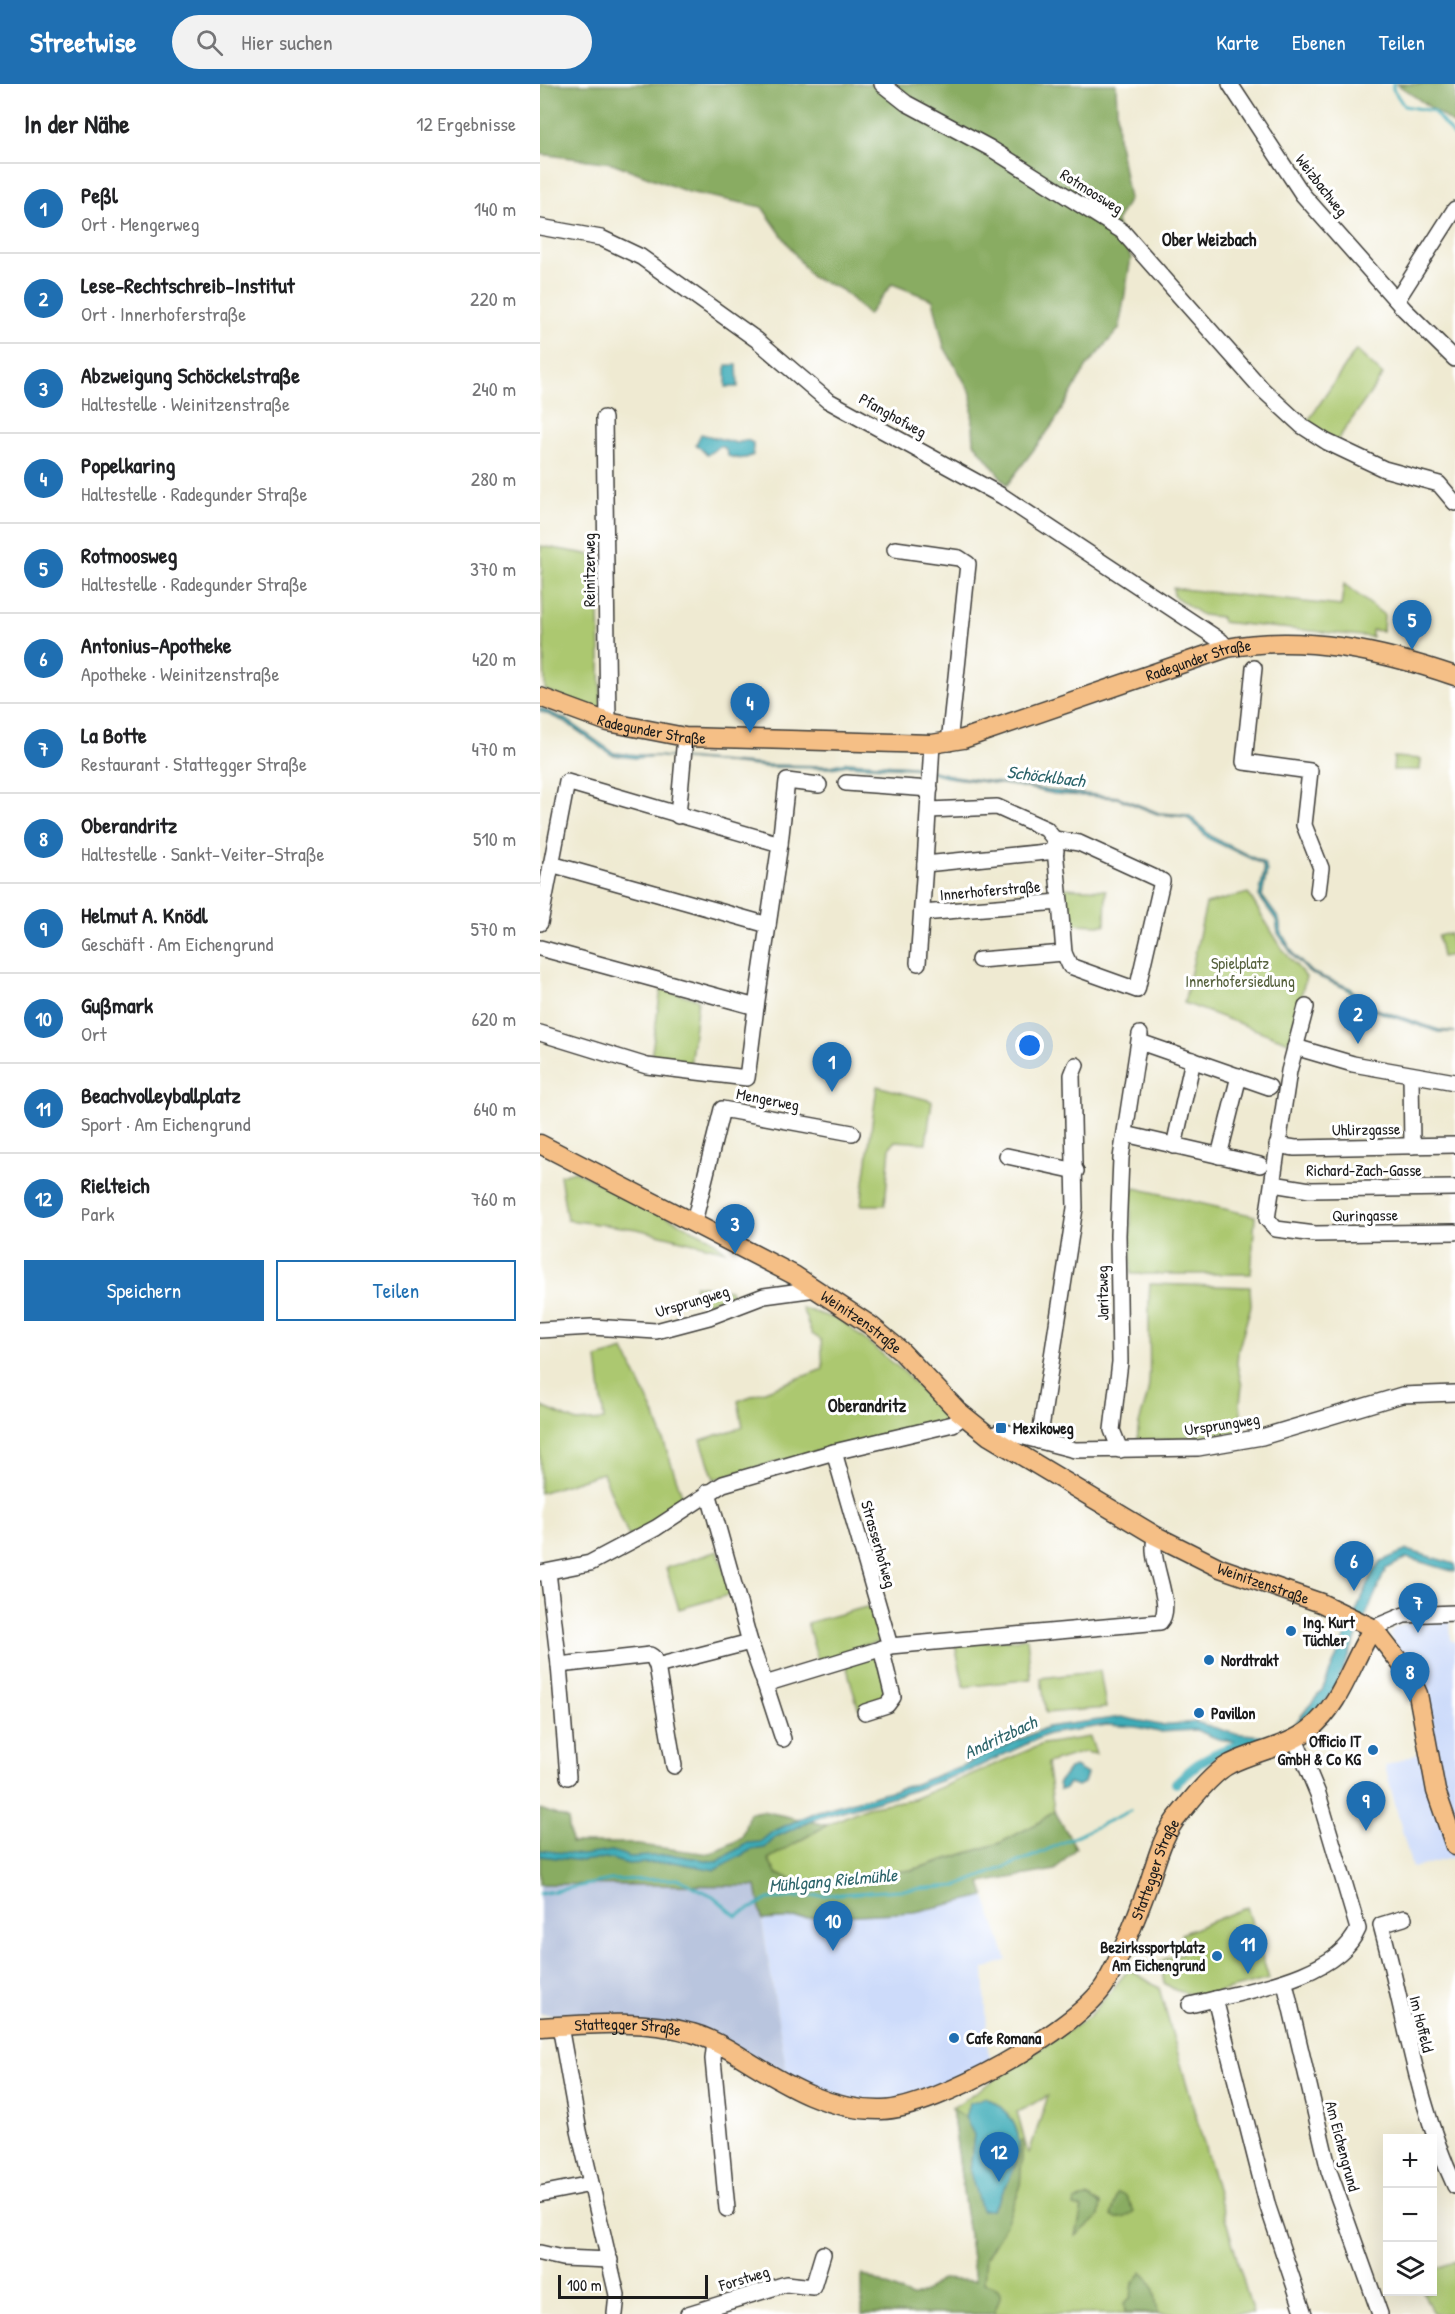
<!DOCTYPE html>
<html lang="de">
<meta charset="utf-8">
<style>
body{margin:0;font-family:"Patrick Hand",sans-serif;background:#f2f2f2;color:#202124}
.controls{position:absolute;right:18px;bottom:18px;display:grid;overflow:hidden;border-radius:0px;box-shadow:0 6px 24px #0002}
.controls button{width:54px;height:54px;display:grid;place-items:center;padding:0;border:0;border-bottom:2px solid #e0e0e0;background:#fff;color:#202124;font:30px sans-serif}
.scale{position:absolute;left:18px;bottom:15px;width:150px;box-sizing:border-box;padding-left:6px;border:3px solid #1c1c1c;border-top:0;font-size:16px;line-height:21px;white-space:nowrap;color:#1c1c1c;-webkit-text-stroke:4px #fff;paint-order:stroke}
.you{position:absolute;left:490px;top:962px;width:21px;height:21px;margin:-15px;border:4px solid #fff;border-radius:50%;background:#1a73e8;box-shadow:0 0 0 9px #1a73e833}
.badge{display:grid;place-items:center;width:39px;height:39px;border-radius:50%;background:#1f6fb2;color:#fff;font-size:20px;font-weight:700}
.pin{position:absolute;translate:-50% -50px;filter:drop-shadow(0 2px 3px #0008)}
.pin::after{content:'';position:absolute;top:32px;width:21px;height:18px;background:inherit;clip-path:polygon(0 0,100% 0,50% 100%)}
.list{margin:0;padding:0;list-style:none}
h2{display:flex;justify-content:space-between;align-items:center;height:78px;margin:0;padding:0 24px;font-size:26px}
h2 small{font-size:20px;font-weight:400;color:#757577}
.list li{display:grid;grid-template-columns:39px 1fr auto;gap:18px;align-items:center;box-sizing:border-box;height:90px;padding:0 24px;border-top:2px solid #e0e0e0}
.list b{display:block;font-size:22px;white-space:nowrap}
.list p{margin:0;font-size:20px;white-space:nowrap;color:#757577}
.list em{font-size:20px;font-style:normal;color:#757577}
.actions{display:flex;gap:12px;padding:18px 24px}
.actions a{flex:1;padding:14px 0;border:2px solid #1f6fb2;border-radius:0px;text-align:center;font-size:21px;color:#1f6fb2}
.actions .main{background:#1f6fb2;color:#fff}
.icon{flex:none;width:33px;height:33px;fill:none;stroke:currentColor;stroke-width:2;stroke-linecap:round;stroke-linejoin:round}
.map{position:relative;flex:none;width:915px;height:2230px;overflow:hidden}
header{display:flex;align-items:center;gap:36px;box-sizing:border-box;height:84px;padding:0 30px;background:#1f6fb2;color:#fff}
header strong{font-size:28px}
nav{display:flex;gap:33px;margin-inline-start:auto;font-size:21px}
.search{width:420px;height:54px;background:#f2f2f2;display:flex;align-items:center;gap:15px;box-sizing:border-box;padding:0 21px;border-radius:33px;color:#757577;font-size:22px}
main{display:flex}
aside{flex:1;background:#fff}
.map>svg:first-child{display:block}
</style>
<header>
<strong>Streetwise</strong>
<div class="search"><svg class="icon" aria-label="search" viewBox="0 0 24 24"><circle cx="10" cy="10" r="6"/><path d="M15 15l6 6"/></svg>Hier suchen</div>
<nav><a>Karte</a><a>Ebenen</a><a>Teilen</a></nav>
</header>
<main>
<aside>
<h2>In der Nähe<small>12 Ergebnisse</small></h2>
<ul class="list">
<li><span class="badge">1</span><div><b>Peßl</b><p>Ort · Mengerweg</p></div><em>140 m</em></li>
<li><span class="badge">2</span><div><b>Lese-Rechtschreib-Institut</b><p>Ort · Innerhoferstraße</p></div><em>220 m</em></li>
<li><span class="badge">3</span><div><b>Abzweigung Schöckelstraße</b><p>Haltestelle · Weinitzenstraße</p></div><em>240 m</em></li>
<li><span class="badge">4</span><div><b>Popelkaring</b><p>Haltestelle · Radegunder Straße</p></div><em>280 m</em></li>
<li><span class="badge">5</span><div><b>Rotmoosweg</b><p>Haltestelle · Radegunder Straße</p></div><em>370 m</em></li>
<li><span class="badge">6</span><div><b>Antonius-Apotheke</b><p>Apotheke · Weinitzenstraße</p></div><em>420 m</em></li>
<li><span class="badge">7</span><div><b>La Botte</b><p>Restaurant · Stattegger Straße</p></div><em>470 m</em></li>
<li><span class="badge">8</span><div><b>Oberandritz</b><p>Haltestelle · Sankt-Veiter-Straße</p></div><em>510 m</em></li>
<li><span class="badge">9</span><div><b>Helmut A. Knödl</b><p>Geschäft · Am Eichengrund</p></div><em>570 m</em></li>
<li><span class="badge">10</span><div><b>Gußmark</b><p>Ort</p></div><em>620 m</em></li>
<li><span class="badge">11</span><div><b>Beachvolleyballplatz</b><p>Sport · Am Eichengrund</p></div><em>640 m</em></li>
<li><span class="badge">12</span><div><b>Rielteich</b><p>Park</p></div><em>760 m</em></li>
</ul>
<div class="actions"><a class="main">Speichern</a><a>Teilen</a></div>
</aside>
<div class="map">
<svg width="915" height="2230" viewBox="0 0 915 2230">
<rect width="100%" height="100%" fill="#fff"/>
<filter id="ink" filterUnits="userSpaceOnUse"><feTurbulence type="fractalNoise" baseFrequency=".0167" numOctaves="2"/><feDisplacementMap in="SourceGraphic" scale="12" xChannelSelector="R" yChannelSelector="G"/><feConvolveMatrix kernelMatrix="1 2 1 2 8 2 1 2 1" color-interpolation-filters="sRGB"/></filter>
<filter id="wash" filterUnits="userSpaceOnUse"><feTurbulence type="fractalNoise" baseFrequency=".008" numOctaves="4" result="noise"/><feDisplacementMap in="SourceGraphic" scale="24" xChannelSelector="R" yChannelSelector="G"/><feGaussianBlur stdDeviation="1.35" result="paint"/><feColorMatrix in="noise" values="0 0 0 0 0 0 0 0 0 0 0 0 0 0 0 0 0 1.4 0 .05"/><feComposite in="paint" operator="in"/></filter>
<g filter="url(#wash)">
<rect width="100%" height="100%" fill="#efead2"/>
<g fill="#cddbfa">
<polygon points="903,1535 910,1536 911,1557 915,1557 915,1773 872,1784 845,1682 893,1663 850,1550 855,1543 867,1539 898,1538"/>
<polygon points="445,1812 467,1876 444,1885 448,1966 452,1978 409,2001 354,2017 310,2015 247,1990 222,1836 375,1828"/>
</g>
<polygon fill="#b9c5de" points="0,1800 216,1802 247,1990 75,1932 0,1930"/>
<g fill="#acc86f" stroke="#647246" stroke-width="1.5" fill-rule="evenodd">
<polygon points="816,266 843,291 796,358 766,340"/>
<polygon points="1,462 58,472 61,628 5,606"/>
<polygon points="804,500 844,531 843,547 832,546 832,553 690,539 682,538 681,533 662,531 634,512 633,504 801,522"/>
<polygon points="854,673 881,675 880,686 853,686"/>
<polygon points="524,804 566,806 565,841 527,840"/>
<polygon points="708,809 743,866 766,893 749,958 644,919 666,820"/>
<polygon points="910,849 913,871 902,873 898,852"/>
<polygon points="121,905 158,915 150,983 111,974"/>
<polygon points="337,1002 392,1017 386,1059 355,1057 350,1063 345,1121 321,1121"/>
<polygon points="35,1087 170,1154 186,1167 97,1145 27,1136 20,1091"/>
<polygon points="595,1104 715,1132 711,1190 591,1190 591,1110"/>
<path d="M 610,1200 L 710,1203 L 711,1222 L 698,1267 L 697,1280 L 702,1302 L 700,1319 L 703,1348 L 598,1358 C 595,1338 608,1321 609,1299 C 611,1266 607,1233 610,1200 Z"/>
<polygon points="155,1201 190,1206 192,1211 163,1220 160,1217 160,1207 154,1206"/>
<polygon points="262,1224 302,1237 364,1288 409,1337 294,1363 174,1395 161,1356 203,1343 198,1317 283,1285 281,1256 272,1250"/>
<polygon points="84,1266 114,1329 144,1417 110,1442 89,1453 63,1389 0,1409 0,1322 37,1338 64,1336 57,1274"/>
<polygon points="178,1467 192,1510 139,1525 126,1484"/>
<polygon points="330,1522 342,1557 324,1561 279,1580 267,1539"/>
<polygon points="487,1554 491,1595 424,1603 415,1561"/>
<polygon points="338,1569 347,1611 339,1618 318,1624 305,1577"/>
<polygon points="560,1587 566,1624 506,1629 501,1594"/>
<polygon points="550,1653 556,1670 544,1668 507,1679 514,1726 500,1738 460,1759 371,1786 263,1798 236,1790 227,1775 287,1741 327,1723 373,1715 503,1660"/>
<polygon points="707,1823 729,1895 659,1913 635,1906 624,1899 620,1877 645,1868 641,1850"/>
<path d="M 589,1885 L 619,1904 L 713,2230 L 425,2230 L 435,2196 L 412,2024 L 550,1932 ZM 508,2012 L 489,2069 L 488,2069 L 477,2028 Z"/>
<polygon points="915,2177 915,2230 893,2230 883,2208 892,2208 893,2186"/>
</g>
<g fill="#89ac62" stroke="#52643f" stroke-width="1.5">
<polygon points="0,0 576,0 578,53 589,115 576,138 591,174 579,245 547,282 514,339 467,401 434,359 431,309 404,263 393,216 352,200 328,231 302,206 271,193 222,123 148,108 72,79 0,70"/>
<polygon points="857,0 915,0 915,41"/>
<polygon points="0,1725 28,1735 31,1759 83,1759 170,1770 202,1754 209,1729 222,1727 287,1741 228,1775 237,1790 263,1798 372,1786 460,1759 500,1738 514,1726 536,1764 515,1786 441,1799 445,1812 375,1828 222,1836 216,1802 0,1800"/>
<path d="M 412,2024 L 425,2033 L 434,2050 L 430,2088 L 452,2126 C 465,2105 478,2083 479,2058 L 483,2057 L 480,2104 L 466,2140 L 446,2174 L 444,2199 C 466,2204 462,2213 453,2230 L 322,2230 L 322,2190 L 371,2213 L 385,2208 L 401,2195 L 435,2197 Z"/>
<path d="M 578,2109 L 586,2112 L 594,2127 C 587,2134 580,2137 571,2132 Z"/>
<polygon points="549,2113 561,2120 559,2132 536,2152 542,2124 534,2122 535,2117"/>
<path d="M 602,2188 C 615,2196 616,2216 618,2230 L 585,2229 L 584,2219 L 591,2213 L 593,2199 Z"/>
</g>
<g fill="#3cacb8" stroke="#2c646a" stroke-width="1.5">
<polygon points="186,281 197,281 198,303 186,303"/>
<path d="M 161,350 L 197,359 L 207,356 L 213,359 L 213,371 C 204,376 198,375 188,372 L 185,364 L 180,362 L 167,371 L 156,360 Z"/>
<polygon points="0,624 27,636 74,669 227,681 291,682 307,678 373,682 414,692 514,707 579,713 619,729 649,731 672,753 724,779 727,787 722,812 739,835 741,848 755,872 771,888 810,904 825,921 899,946 915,948 898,948 824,923 807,905 770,889 754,873 738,849 736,836 719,812 724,787 722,780 669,755 647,733 617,730 577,714 514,710 477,702 407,693 373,684 307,681 292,684 226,683 118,672 95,674 72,671 25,638 0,627"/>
<polygon points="867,1466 915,1480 915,1488 867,1474 846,1485 793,1608 768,1640 718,1661 678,1655 656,1646 619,1648 596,1643 567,1641 508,1650 431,1686 375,1706 278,1734 236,1753 225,1764 211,1766 175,1786 133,1778 88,1780 66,1774 42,1777 0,1772 0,1766 42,1771 72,1767 90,1773 134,1771 177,1778 207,1759 220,1758 232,1748 275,1728 375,1700 429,1679 507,1643 581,1633 620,1641 656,1638 692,1649 726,1652 752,1643 782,1606 833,1488 841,1477"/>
<polygon points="535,1683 547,1690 544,1699 538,1702 529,1699 525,1705 520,1706 518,1700 529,1685"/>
<path d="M 446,2013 C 499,2043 478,2084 452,2126 L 441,2126 L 430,2088 L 434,2051 L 425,2033 L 429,2019 Z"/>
</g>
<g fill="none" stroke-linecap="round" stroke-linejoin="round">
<g stroke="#3cacb8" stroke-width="3">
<polyline points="853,0 853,5 864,22 893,27 915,53"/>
<polyline points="0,1810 70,1796 138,1795 173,1812 196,1832 229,1815 417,1802 496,1771 590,1727"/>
</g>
<path stroke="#3cacb8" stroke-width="10" d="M 636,1699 C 664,1671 681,1665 719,1656"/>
</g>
</g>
<g filter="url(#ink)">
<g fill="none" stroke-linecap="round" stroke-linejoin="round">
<defs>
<g id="minor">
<polyline points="342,0 366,19 450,64 582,147 722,305 762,342 787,358 844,385 899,400 915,419"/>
<polyline points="690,0 763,111 864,225 915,275"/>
<polyline points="0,143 61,154 101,173 217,256 287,316 462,412 681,557 687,564"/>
<polyline points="857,216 915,125"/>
<polyline points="64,334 68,638"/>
<polyline points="355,465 419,474 428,480 409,659"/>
<polyline points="714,584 704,678 770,687 764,741 781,784 778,808"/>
<polyline points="306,699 390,705"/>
<polyline points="389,726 457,723 506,745 514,755 520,818"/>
<polyline points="138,732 145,653"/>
<polyline points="240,760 247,697 279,701"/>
<polyline points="11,780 228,841"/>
<polyline points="385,780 392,660"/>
<polyline points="382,829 520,818 524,869 530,882 597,906 622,797 539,759 514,755"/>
<polyline points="0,839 27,698 240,760 216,923 0,864"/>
<polyline points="439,876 524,869"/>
<polyline points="378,879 385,780 516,767"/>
<polyline points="766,923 749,987 727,1135 736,1145 775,1150 915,1148"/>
<polyline points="0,949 107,982 207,994 216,923"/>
<polyline points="600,958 729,1003"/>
<polyline points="755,963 813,980 915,998"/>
<polyline points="871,991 872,1062"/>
<polyline points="585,1050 720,1081"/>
<polyline points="737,1061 755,1064 915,1061"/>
<polyline points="634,1062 653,976"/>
<polyline points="467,1072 536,1087"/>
<polyline points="679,1072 699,992"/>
<polyline points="733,1100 770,1106 915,1104"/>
<polyline points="154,1138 182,1025 312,1049"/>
<polyline points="0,1246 52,1243 116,1247 169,1233 224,1212 276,1205"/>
<polyline points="454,1355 459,1348 465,1348 535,1366 658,1364 722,1353 862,1311 915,1309"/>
<polyline points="499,1357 535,1124 532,991 536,981"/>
<polyline points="580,1366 572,1346 580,1278 578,1151 581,1074 600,950"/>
<polyline points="168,1408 210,1558 225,1600"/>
<polyline points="8,1488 19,1581"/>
<polyline points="0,1489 50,1479 116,1444 183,1400 294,1368"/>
<polyline points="833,1544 864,1531 915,1529"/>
<polyline points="350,1562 294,1368 413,1340 424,1332"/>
<polyline points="117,1582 134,1682"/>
<polyline points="325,1628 347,1621 353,1613 341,1564"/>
<path d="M 243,1655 L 225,1600 L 350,1562 L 620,1538 C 636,1521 606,1474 616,1452"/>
<path d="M 755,1655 L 778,1710 L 818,1845 C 799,1890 718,1905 675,1915 L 728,2123 L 764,2230"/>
<polyline points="28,1693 19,1581 110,1571 113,1573 117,1582 210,1558"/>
<path d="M 864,1834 L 841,1841 C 865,1928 876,2019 915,2102"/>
<polyline points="745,1899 789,2087 840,2230"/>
<polyline points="650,1921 675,1915"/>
<polyline points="20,1942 39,2047 77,2211 75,2230"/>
<polyline points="175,1958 173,1975 187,2125"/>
<polyline points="0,2110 51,2100"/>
<polyline points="0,2169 22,2174 70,2176"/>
<polyline points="148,2230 246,2200 273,2203 283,2170"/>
</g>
<g id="major">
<path id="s1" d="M 0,613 L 68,638 L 145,653 L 392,660 L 423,655 L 687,564 C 764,550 842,567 915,592"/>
<path id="s2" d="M 0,1060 L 254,1191 L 330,1241 L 360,1266 L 418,1327 L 449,1352 L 616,1452 L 680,1484 L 781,1519 L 833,1544 L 869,1590 L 878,1610 L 896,1707 L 915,1762"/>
<path id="s3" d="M 0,1943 C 50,1940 104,1935 152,1949 C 171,1954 189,1965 206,1976 C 248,2002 290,2027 342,2026 C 395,2025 539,1945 566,1899 C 583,1869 597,1832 609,1799 C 617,1775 623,1749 640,1730 C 651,1716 675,1687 690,1680 C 716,1667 747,1663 770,1645 C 801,1621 812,1577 833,1544"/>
</g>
</defs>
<use href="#minor" stroke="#3c3b37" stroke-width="18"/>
<use href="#major" stroke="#3c3b37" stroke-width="21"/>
<use href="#minor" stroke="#fff" stroke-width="15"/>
<use href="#major" stroke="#f5bf86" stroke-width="18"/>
</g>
</g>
<g fill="#1f6fb2" stroke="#fff" stroke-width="2">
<rect x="455" y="1338" width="12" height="12" rx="3"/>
<circle cx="751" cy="1547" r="6"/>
<circle cx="669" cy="1576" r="6"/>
<circle cx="659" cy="1629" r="6"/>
<circle cx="833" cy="1666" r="6"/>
<circle cx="677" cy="1872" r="6"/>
<circle cx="414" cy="1954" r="6"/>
</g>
<g text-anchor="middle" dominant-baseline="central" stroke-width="6" stroke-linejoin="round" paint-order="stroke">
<g font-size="16" fill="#1c1c1c" stroke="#fff">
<text transform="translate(782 101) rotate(52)">Weizbachweg</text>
<text transform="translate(552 107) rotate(32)">Rotmoosweg</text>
<text transform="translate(353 331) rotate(29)">Pfanghofweg</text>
<text transform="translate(49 486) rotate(-90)">Reinitzerweg</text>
<text stroke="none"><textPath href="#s1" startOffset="678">Radegunder Straße</textPath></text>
<text stroke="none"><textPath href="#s1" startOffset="117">Radegunder Straße</textPath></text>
<text transform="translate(450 806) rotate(-5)">Innerhoferstraße</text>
<text transform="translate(228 1015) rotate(11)">Mengerweg</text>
<text transform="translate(826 1045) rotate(-1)">Uhlirzgasse</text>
<text x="824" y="1086">Richard-Zach-Gasse</text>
<text transform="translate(825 1131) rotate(-1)">Quringasse</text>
<text transform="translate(562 1209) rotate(-91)">Jaritzweg</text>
<text transform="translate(152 1217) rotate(-17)">Ursprungweg</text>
<text stroke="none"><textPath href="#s2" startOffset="368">Weinitzenstraße</textPath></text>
<text transform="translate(682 1340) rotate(-9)">Ursprungweg</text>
<text transform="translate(339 1460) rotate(74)">Strasserhofweg</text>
<text stroke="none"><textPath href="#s2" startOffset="852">Weinitzenstraße</textPath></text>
<text stroke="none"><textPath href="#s3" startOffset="747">Stattegger Straße</textPath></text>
<text transform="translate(882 1940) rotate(76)">Im Hoffeld</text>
<text stroke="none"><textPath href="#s3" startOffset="88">Stattegger Straße</textPath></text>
<text transform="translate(803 2062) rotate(75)">Am Eichengrund</text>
<text transform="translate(204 2194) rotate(-17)">Forstweg</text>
</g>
<g font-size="16" fill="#56613d" stroke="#fff">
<text x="700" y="879">Spielplatz<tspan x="700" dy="18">Innerhofersiedlung</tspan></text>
</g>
<g font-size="16" font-weight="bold" fill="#1c1c1c" stroke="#fff" text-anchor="start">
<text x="473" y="1344">Mexikoweg</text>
<text x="763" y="1538">Ing. Kurt<tspan x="763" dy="18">Tüchler</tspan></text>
<text x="681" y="1576">Nordtrakt</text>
<text x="671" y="1629">Pavillon</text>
<text x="821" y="1657" text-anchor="end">Officio IT<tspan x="821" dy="18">GmbH &amp; Co KG</tspan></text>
<text x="665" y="1863" text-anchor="end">Bezirkssportplatz<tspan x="665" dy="18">Am Eichengrund</tspan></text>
<text x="426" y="1954">Cafe Romana</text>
</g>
<g font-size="18" font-weight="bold" fill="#1c1c1c" stroke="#fff">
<text x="669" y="155">Ober Weizbach</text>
<text x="327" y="1321">Oberandritz</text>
</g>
<g font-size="18" font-style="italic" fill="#2c646a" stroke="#fff">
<text transform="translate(506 692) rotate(7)">Schöcklbach</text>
<text transform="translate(460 1653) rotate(-25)">Andritzbach</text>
<text transform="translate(293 1796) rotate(-5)">Mühlgang Rielmühle</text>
</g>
</g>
</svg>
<div class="controls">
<button>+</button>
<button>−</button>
<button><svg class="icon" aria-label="layers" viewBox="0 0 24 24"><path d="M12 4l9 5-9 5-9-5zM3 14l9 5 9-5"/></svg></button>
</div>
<div class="scale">100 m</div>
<div class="you"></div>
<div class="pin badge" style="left:292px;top:1008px">1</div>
<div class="pin badge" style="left:818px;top:960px">2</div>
<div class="pin badge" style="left:195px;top:1170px">3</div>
<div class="pin badge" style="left:210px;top:649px">4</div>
<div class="pin badge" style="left:872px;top:566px">5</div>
<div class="pin badge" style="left:814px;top:1507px">6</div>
<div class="pin badge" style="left:878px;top:1549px">7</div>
<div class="pin badge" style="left:870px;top:1618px">8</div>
<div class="pin badge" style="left:826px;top:1747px">9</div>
<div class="pin badge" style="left:293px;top:1867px">10</div>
<div class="pin badge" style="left:708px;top:1890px">11</div>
<div class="pin badge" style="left:459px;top:2098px">12</div>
</div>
</main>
